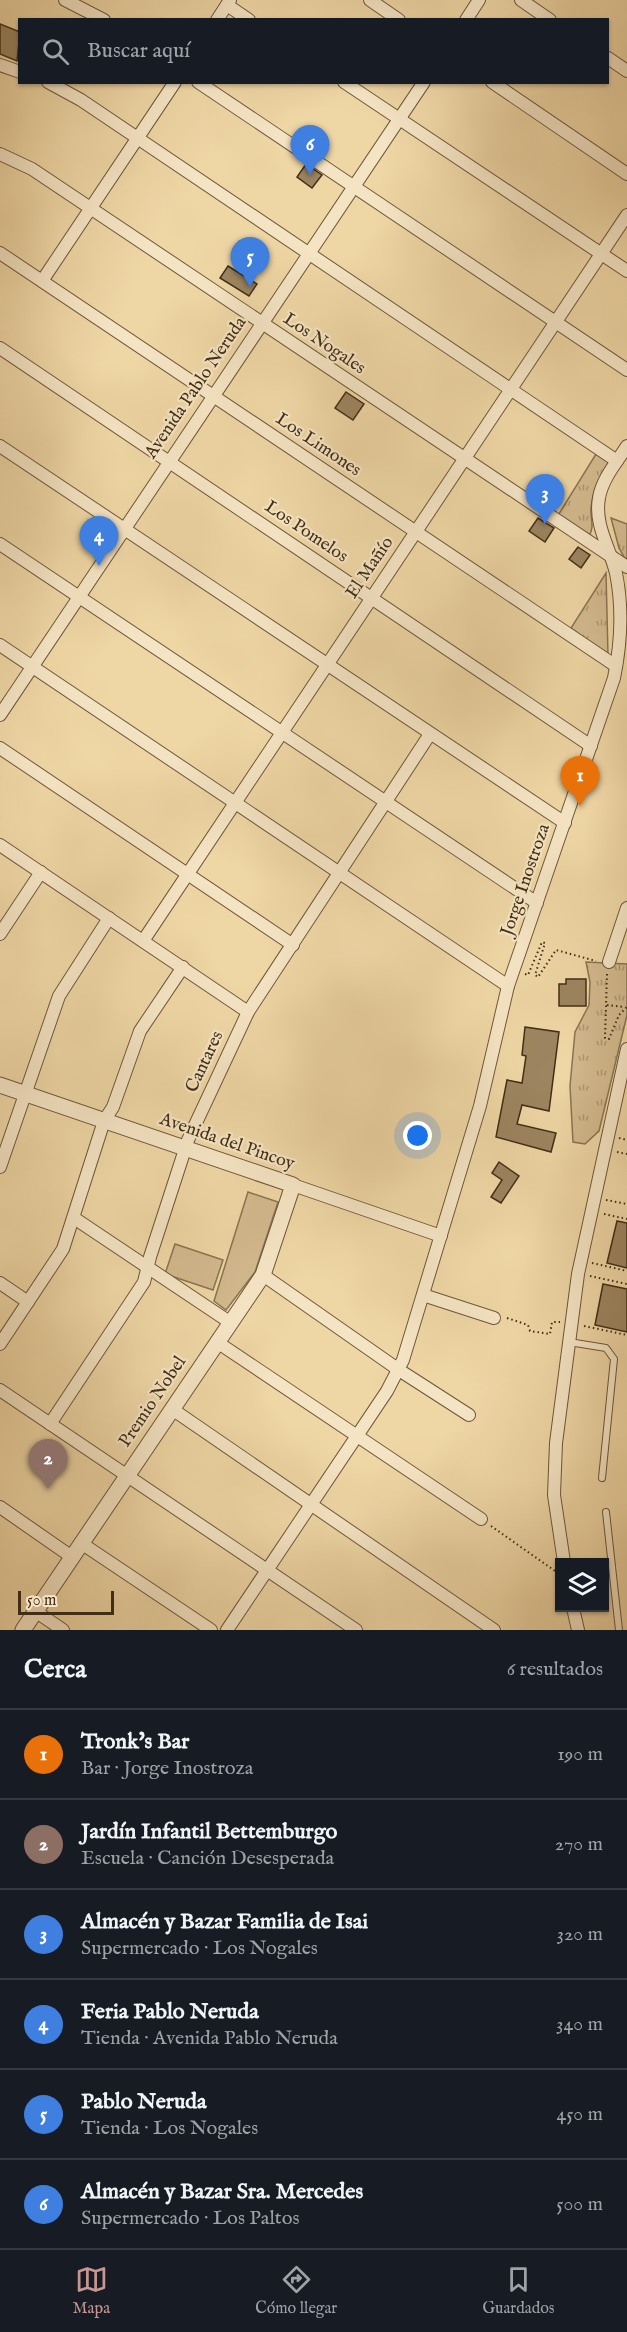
<!DOCTYPE html>
<html lang="es">
<meta charset="utf-8">
<style>
body{margin:0;font-family:"IM FELL English",serif;background:#242831;color:#f1f3f6}
.controls{position:absolute;right:18px;bottom:18px;display:grid;overflow:hidden;border-radius:0px;box-shadow:0 2px 4px #0004}
.controls button{width:54px;height:54px;display:grid;place-items:center;padding:0;border:0;border-bottom:2px solid #363941;background:#171b24;color:#f1f3f6;font:30px sans-serif}
.scale{position:absolute;left:18px;bottom:15px;width:96px;box-sizing:border-box;padding-left:6px;border:3px solid #422e15;border-top:0;font-size:16px;line-height:21px;white-space:nowrap;color:#422e15;-webkit-text-stroke:4px #f5e4c4;paint-order:stroke}
.you{position:absolute;left:418px;top:1136px;width:21px;height:21px;margin:-15px;border:4px solid #fff;border-radius:50%;background:#1a73e8;box-shadow:0 0 0 9px #1a73e833}
.badge{display:grid;place-items:center;width:39px;height:39px;border-radius:50%;background:#c59692;color:#fff;font-size:20px;font-weight:700}
.pin{position:absolute;translate:-50% -50px;filter:drop-shadow(0 2px 3px #0008)}
.pin::after{content:'';position:absolute;top:32px;width:21px;height:18px;background:inherit;clip-path:polygon(0 0,100% 0,50% 100%)}
.list{margin:0;padding:0;list-style:none}
h2{display:flex;justify-content:space-between;align-items:center;height:78px;margin:0;padding:0 24px;font-size:26px}
h2 small{font-size:20px;font-weight:400;color:#9ea1a6}
.list li{display:grid;grid-template-columns:39px 1fr auto;gap:18px;align-items:center;box-sizing:border-box;height:90px;padding:0 24px;border-top:2px solid #363941}
.list b{display:block;font-size:22px;white-space:nowrap}
.list p{margin:0;font-size:20px;white-space:nowrap;color:#9ea1a6}
.list em{font-size:20px;font-style:normal;color:#9ea1a6}
.icon{flex:none;width:33px;height:33px;fill:none;stroke:currentColor;stroke-width:2;stroke-linecap:round;stroke-linejoin:round}
.map{position:relative;flex:none;width:627px;height:1630px;overflow:hidden}
.search{position:absolute;background:#171b24;box-shadow:0 2px 4px #0004;left:18px;right:18px;top:18px;height:66px;display:flex;align-items:center;gap:15px;box-sizing:border-box;padding:0 21px;border-radius:0px;color:#9ea1a6;font-size:22px}
.sheet{height:618px;background:#171b24}
nav{display:flex;justify-content:space-around;align-items:center;box-sizing:border-box;height:84px;border-top:2px solid #363941;background:#171b24;font-size:16px;color:#9ea1a6}
nav a{display:grid;justify-items:center;gap:3px}
nav .on{color:#c59692}
.map>svg:first-child{display:block}
</style>
<div class="map">
<svg width="627" height="1630" viewBox="0 0 627 1630">
<defs>
<pattern id="grass-tufts" width="24" height="20" patternUnits="userSpaceOnUse" patternTransform="scale(1.5)"><rect width="24" height="20" fill="#d2b98d"/><path d="M3 7l-1-3M5 7V3M7 7l1-3M15 17l-1-3M17 17v-4M19 17l1-3" fill="none" stroke="#ac9772"/></pattern>
</defs>
<rect width="100%" height="100%" fill="#efd6a5"/>
<filter id="stains"><feTurbulence type="fractalNoise" baseFrequency=".00333" numOctaves="4"/><feColorMatrix values="0 0 0 0 .2 0 0 0 0 .09 0 0 0 0 .02 0 0 0 .5 -.17"/></filter>
<radialGradient id="worn" r=".72"><stop offset=".6" stop-color="#630" stop-opacity="0"/><stop offset="1" stop-color="#630" stop-opacity=".3"/></radialGradient>
<g fill="url(#grass-tufts)" stroke="#8a7451" stroke-width="1.5">
<path d="M 596,454 L 609,462 C 599,477 593,489 591,508 C 590,518 595,527 589,536 L 557,517 Z"/>
<polygon points="611,518 627,524 627,562 619,548"/>
<polygon points="606,573 608,655 571,628"/>
<polygon points="586,962 627,964 627,1015 599,1131 585,1144 573,1142 570,1086 575,1032 589,1005 590,982"/>
</g>
<g fill="#d2b98d" stroke="#8a7451" stroke-width="1.5">
<polygon points="248,1192 278,1202 255,1272 226,1310 214,1301"/>
<polygon points="175,1244 223,1260 213,1290 165,1274"/>
</g>
<g fill="#9c8560" stroke="#422e15" stroke-width="1.5">
<polygon points="0,24 20,32 17,61 0,54"/>
<polygon points="306,164 322,175 312,188 297,177"/>
<polygon points="228,266 257,284 249,296 220,278"/>
<polygon points="346,392 364,404 353,420 335,408"/>
<polygon points="538,518 554,528 545,542 529,531"/>
<polygon points="578,547 590,555 581,568 569,559"/>
<polygon points="566,979 586,979 586,1006 559,1006 559,984 566,984"/>
<polygon points="525,1027 559,1032 549,1111 522,1105 517,1124 556,1133 551,1152 496,1137 507,1080 522,1083 526,1056 522,1055"/>
<polygon points="499,1162 519,1176 501,1203 491,1197 502,1180 492,1173"/>
<polygon points="617,1221 627,1223 627,1268 607,1263"/>
<polygon points="603,1284 627,1289 627,1332 595,1325"/>
</g>
<g fill="none" stroke-linecap="round" stroke-linejoin="round">
<defs>
<g id="service">
<polyline points="569,1342 606,1348 614,1359 602,1478"/>
<polyline points="606,1512 619,1630"/>
</g>
<g id="minor">
<polyline points="65,0 104,20"/>
<polyline points="370,0 399,20"/>
<polyline points="521,0 550,20"/>
<polyline points="227,5 249,20"/>
<polyline points="217,20 230,0"/>
<polyline points="466,20 479,0"/>
<polyline points="608,58 627,71"/>
<polyline points="0,65 20,72"/>
<polyline points="48,82 81,100 617,461"/>
<polyline points="198,82 627,370"/>
<polyline points="344,82 627,271"/>
<polyline points="492,82 627,174"/>
<polyline points="0,154 32,169 627,567"/>
<polyline points="0,253 616,666"/>
<polyline points="42,281 175,82"/>
<polyline points="0,348 591,746"/>
<polyline points="0,446 565,823"/>
<polyline points="0,544 537,903"/>
<polyline points="0,645 508,986"/>
<polyline points="0,715 424,82"/>
<polyline points="0,748 293,945"/>
<polyline points="0,845 248,1012"/>
<polyline points="0,934 41,872"/>
<polyline points="143,941 627,215"/>
<polyline points="609,962 627,908"/>
<polyline points="0,1167 59,996 109,918"/>
<polyline points="293,1185 441,1236"/>
<polyline points="74,1218 231,1323"/>
<polyline points="263,1275 399,1370 469,1415"/>
<polyline points="0,1283 28,1302"/>
<polyline points="423,1295 494,1318"/>
<polyline points="217,1342 481,1519"/>
<polyline points="0,1344 63,1249 104,1121 113,1107 140,1031 183,967"/>
<polyline points="0,1390 356,1630"/>
<polyline points="172,1409 494,1630"/>
<polyline points="50,1424 144,1282 150,1257 188,1140 248,1012 430,734"/>
<polyline points="0,1507 72,1557"/>
<polyline points="81,1543 211,1630"/>
<polyline points="564,1562 554,1495 556,1443 578,1274 627,1049"/>
<polyline points="573,1608 578,1630"/>
<polyline points="35,1611 63,1630"/>
<path d="M 227,1630 L 387,1391 L 403,1360 L 480,1106 L 508,986 L 614,678 C 621,644 623,608 616,573 C 610,548 594,525 599,498 C 602,479 617,462 627,446"/>
</g>
<polyline id="tertiary" points="0,1085 293,1185 263,1275 23,1630"/>
</defs>
<use href="#service" stroke="#6d5839" stroke-width="8"/>
<use href="#minor" stroke="#6d5839" stroke-width="14"/>
<use href="#tertiary" stroke="#6d5839" stroke-width="17"/>
<g stroke="#422e15" stroke-width="2" stroke-dasharray="1.5 3" stroke-linecap="butt">
<polyline points="525,974 528,975 542,942 545,943 535,975 538,977 556,950 596,961"/>
<polyline points="607,974 605,1038 609,1039 619,1015 627,1007"/>
<polyline points="607,1005 625,1007"/>
<polyline points="619,1138 627,1140"/>
<polyline points="617,1152 627,1154"/>
<polyline points="606,1200 627,1204"/>
<polyline points="604,1214 627,1219"/>
<polyline points="592,1263 627,1271"/>
<polyline points="590,1276 627,1284"/>
<polyline points="507,1318 528,1325 530,1331 550,1334 552,1322 560,1322"/>
<polyline points="584,1326 627,1335"/>
<polyline points="491,1526 555,1571"/>
</g>
<use href="#service" stroke="#f5e4c4" stroke-width="6"/>
<use href="#minor" stroke="#f5e4c4" stroke-width="12"/>
<use href="#tertiary" stroke="#f5e4c4" stroke-width="15"/>
</g>
<g text-anchor="middle" dominant-baseline="central" stroke-width="4.5" stroke-linejoin="round" paint-order="stroke">
<g font-size="18" fill="#422e15" stroke="#f5e4c4">
<text transform="translate(324 344) rotate(34)">Los Nogales</text>
<text transform="translate(196 388) rotate(-56)">Avenida Pablo Neruda</text>
<text transform="translate(318 445) rotate(34)">Los Limones</text>
<text transform="translate(306 532) rotate(34)">Los Pomelos</text>
<text transform="translate(370 568) rotate(-56)">El Mañío</text>
<text transform="translate(526 880) rotate(-71)">Jorge Inostroza</text>
<text transform="translate(205 1062) rotate(-65)">Cantares</text>
<text transform="translate(227 1142) rotate(19)">Avenida del Pincoy</text>
<text transform="translate(153 1402) rotate(-56)">Premio Nobel</text>
</g>
</g>
<rect width="100%" height="100%" filter="url(#stains)"/>
<rect width="100%" height="100%" fill="url(#worn)"/>
</svg>
<div class="controls">
<button><svg class="icon" aria-label="layers" viewBox="0 0 24 24"><path d="M12 4l9 5-9 5-9-5zM3 14l9 5 9-5"/></svg></button>
</div>
<div class="scale">50 m</div>
<div class="you"></div>
<div class="pin badge" style="left:580px;top:806px;background:#e8710a">1</div>
<div class="pin badge" style="left:48px;top:1489px;background:#8d6e63">2</div>
<div class="pin badge" style="left:545px;top:524px;background:#3f7fe0">3</div>
<div class="pin badge" style="left:99px;top:566px;background:#3f7fe0">4</div>
<div class="pin badge" style="left:250px;top:287px;background:#3f7fe0">5</div>
<div class="pin badge" style="left:310px;top:175px;background:#3f7fe0">6</div>
<div class="search"><svg class="icon" aria-label="search" viewBox="0 0 24 24"><circle cx="10" cy="10" r="6"/><path d="M15 15l6 6"/></svg>Buscar aquí</div>
</div>
<section class="sheet">
<h2>Cerca<small>6 resultados</small></h2>
<ul class="list">
<li><span class="badge" style="background:#e8710a">1</span><div><b>Tronk's Bar</b><p>Bar · Jorge Inostroza</p></div><em>190 m</em></li>
<li><span class="badge" style="background:#8d6e63">2</span><div><b>Jardín Infantil Bettemburgo</b><p>Escuela · Canción Desesperada</p></div><em>270 m</em></li>
<li><span class="badge" style="background:#3f7fe0">3</span><div><b>Almacén y Bazar Familia de Isai</b><p>Supermercado · Los Nogales</p></div><em>320 m</em></li>
<li><span class="badge" style="background:#3f7fe0">4</span><div><b>Feria Pablo Neruda</b><p>Tienda · Avenida Pablo Neruda</p></div><em>340 m</em></li>
<li><span class="badge" style="background:#3f7fe0">5</span><div><b>Pablo Neruda</b><p>Tienda · Los Nogales</p></div><em>450 m</em></li>
<li><span class="badge" style="background:#3f7fe0">6</span><div><b>Almacén y Bazar Sra. Mercedes</b><p>Supermercado · Los Paltos</p></div><em>500 m</em></li>
</ul>
</section>
<nav>
<a class="on"><svg class="icon" aria-label="map" viewBox="0 0 24 24"><path d="M3 6l6-2 6 2 6-2v14l-6 2-6-2-6 2zM9 4v14M15 6v14"/></svg>Mapa</a>
<a><svg class="icon" aria-label="directions" viewBox="0 0 24 24"><path d="M12 3l9 9-9 9-9-9zM9 14v-3h6M13 9l2 2-2 2"/></svg>Cómo llegar</a>
<a><svg class="icon" aria-label="saved" viewBox="0 0 24 24"><path d="M7 4h10v16l-5-4-5 4z"/></svg>Guardados</a>
</nav>
